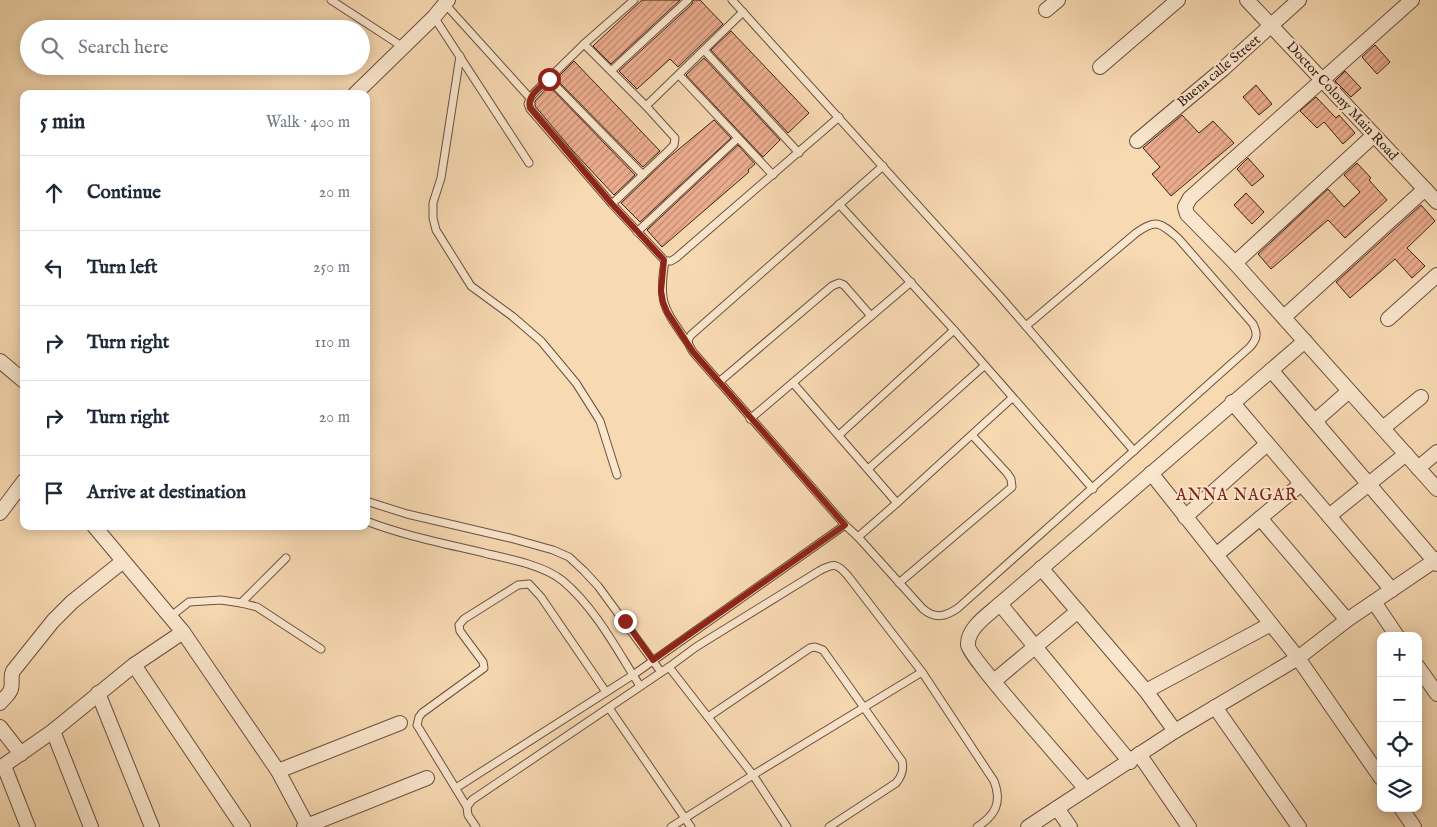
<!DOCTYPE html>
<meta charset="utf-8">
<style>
body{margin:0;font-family:"IM FELL English",serif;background:#f6f6f7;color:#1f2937}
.controls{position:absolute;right:15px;bottom:15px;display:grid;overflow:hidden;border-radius:10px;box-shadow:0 2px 12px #0003}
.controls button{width:45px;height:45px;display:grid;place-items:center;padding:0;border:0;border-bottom:1px solid #e0e1e3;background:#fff;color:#1f2937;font:25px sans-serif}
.stop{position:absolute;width:15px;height:15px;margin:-11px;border:4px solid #8f2418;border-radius:50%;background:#fff}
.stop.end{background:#8f2418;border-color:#fff;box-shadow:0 1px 5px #0008}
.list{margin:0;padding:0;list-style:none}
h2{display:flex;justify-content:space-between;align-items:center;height:65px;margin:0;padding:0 20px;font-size:21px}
h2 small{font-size:16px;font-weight:400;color:#747a83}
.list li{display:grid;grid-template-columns:32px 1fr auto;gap:15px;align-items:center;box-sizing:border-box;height:75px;padding:0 20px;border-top:1px solid #e0e1e3}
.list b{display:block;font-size:19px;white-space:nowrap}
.list em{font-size:16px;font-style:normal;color:#747a83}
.icon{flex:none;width:28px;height:28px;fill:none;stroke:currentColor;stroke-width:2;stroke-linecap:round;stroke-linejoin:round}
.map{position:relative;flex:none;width:1437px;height:827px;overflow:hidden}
.search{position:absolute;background:#fff;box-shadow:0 2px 12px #0003;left:20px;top:20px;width:350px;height:55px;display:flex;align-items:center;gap:12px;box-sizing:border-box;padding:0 18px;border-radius:28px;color:#747a83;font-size:19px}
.panel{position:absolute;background:#fff;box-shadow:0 2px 12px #0003;left:20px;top:90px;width:350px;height:440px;border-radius:10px}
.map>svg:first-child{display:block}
</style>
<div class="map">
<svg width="1437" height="827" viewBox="0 0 1437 827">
<defs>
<pattern id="building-hatch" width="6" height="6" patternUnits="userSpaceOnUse" patternTransform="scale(1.25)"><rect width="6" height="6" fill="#ecad8e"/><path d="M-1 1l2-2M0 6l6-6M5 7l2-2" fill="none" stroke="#c18c73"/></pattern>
</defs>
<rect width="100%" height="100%" fill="#f7d9b2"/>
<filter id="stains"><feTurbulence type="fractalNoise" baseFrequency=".004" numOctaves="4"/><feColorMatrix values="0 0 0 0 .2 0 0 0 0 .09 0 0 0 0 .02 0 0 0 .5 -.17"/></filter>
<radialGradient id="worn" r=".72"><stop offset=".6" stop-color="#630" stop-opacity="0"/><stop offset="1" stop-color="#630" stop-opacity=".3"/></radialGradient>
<g fill="url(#building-hatch)" stroke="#3e2217">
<polygon points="642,0 680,0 611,64 593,46"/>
<polygon points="693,0 700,0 723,24 678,67 670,59 637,89 619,71 692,4"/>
<polygon points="731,31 809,113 788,133 711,50"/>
<polygon points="1375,45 1390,62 1377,74 1362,57"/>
<polygon points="704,58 780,140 763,157 686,75"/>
<polygon points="574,61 660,151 643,167 556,79"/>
<polygon points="1345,71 1361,88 1351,97 1335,81"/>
<polygon points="1256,85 1272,104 1259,115 1243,97"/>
<polygon points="549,86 635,175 614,195 573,151 535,106 535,101"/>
<polygon points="1316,97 1336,118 1339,115 1355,133 1343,144 1324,122 1317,128 1300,111"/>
<polygon points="1182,115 1199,133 1213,121 1234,143 1171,196 1152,174 1160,167 1143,148"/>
<polygon points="714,120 731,138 640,222 621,203 667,159"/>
<polygon points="738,145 755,164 748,170 749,172 662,247 647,230"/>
<polygon points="1248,158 1264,176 1252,186 1237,169"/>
<polygon points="1357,163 1371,178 1369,180 1387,200 1345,238 1328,220 1271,269 1258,254 1328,189 1344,207 1360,192 1344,175"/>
<polygon points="1246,193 1264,212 1252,224 1234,205"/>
<polygon points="1421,205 1435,221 1407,248 1425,266 1412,278 1395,259 1350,298 1336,282"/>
</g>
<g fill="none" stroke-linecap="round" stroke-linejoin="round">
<defs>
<g id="service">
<polyline points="331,0 403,47"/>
<polyline points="634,0 584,44 536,91 530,98 528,104 530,109 612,204 665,261 671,261 676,258 839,117"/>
<polyline points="732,0 999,295 1134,451"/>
<polyline points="445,4 530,98"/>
<polyline points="434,17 529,163"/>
<polyline points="584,44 646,106 675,138 674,145 668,151 612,204"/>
<polyline points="704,50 799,153"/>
<polyline points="460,56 441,178 433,203 433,218 436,230 471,286 512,316 541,341 576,383 600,421 617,475"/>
<polyline points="611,71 688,0"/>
<polyline points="679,75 773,175"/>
<polyline points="549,79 643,175"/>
<polyline points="646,106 743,12"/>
<path d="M 883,166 L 691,335 C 686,342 689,345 693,352 L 845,525 L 858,537 L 923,609 C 935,619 945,617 958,608 L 1250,347 C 1257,339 1258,334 1253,324 L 1178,238 C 1160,222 1156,219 1136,233 L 1026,326"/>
<polyline points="839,204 954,330 1093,489"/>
<polyline points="637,232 738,138"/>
<path d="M 665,261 C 658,304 664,308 688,343"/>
<polyline points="719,382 832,286 839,283 844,285 871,316"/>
<polyline points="793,383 897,503"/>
<polyline points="750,419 911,282"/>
<polyline points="839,435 954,330"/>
<polyline points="868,469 984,366"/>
<polyline points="366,501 407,514 510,538 553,550 569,557 584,571 598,586 661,672"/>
<path d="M 366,521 C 405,536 447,544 488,554 C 511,559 545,566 563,581 C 596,609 617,650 640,686"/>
<polyline points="858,537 897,503 1012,398"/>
<polyline points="899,583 1012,487 1011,479 1007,473 972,435"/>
<polyline points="241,603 286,558"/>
<polyline points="170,617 189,602 221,600 241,603 257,607 321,649"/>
<polyline points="669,667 753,775 787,827"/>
<polyline points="609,708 691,827"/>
<path d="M 708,717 L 810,648 L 815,647 L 823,650 L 902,761 C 904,770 902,776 896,783 L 829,827"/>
<polyline points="456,788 633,675 845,525"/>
<polyline points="467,807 417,725 419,717 422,713 484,668 483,662 460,631 459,625 464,619 518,585 529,584 541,597 606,692"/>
<path d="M 476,827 L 468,815 L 467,807 L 472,800 L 669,667 L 696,647 L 819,571 C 834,563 837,563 848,576 L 922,672 L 994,781 C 1002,802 996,815 977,827"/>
<polyline points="671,827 753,775 922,672"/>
</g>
<g id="minor">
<polyline points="1247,0 1437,202"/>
<polyline points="1412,0 1190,198 1185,207 1187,214 1235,263 1437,489"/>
<polyline points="1046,10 1058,0"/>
<polyline points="1100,67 1178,0"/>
<polyline points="355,94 434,17 448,0"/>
<polyline points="1137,141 1223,69 1299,0"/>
<polyline points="1235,263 1374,135"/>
<polyline points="1284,317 1425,189"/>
<polyline points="1388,319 1437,275"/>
<polyline points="0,361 24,381"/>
<polyline points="1271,370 1437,564"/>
<polyline points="1232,402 1392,590"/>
<polyline points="1315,421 1349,391"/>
<polyline points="1383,428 1421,397"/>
<polyline points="1418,468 1437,452"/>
<polyline points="1151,473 1298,658 1381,778"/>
<polyline points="0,513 24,481"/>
<polyline points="1329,516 1406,454"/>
<polyline points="1185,517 1267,444"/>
<polyline points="1260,518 1347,620"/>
<polyline points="94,526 183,632 278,771 308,827"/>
<polyline points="1216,555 1301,484"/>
<polyline points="1041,568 1146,691 1175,731"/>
<polyline points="1374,602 1397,636"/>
<polyline points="1000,604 1130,762"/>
<polyline points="134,665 243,827"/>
<polyline points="1418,667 1437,694"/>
<polyline points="994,681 1078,611"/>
<polyline points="1146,691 1271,624"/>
<polyline points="98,693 152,827"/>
<path d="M 0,703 C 3,699 10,694 11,689 C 13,682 10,677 13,671 L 53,621 L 72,602 L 122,562"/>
<polyline points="1215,707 1299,827"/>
<polyline points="0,727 21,754"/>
<polyline points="53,731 91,827"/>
<polyline points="1139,754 1189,827"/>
<polyline points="4,766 28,827"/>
<polyline points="0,768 53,731 134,665 183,632"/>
<polyline points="278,771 400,723"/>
<path d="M 1086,789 C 1071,771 968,656 968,645 C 967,628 989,614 1000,604 L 1305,341"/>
<polyline points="1057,808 1070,827"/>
<polyline points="1401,808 1414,827"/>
<polyline points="304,827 427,778"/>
<polyline points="1028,827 1175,731 1298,658 1347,620 1437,559"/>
</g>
</defs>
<use href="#service" stroke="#6c503e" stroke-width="9"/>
<use href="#minor" stroke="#6c503e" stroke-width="16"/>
<use href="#service" stroke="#fae6cd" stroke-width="7"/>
<use href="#minor" stroke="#fae6cd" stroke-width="14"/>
</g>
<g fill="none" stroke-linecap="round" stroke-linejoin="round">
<path stroke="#8f2418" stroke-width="6" d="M 549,79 C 541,87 526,96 530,108 L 612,204 L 664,260 L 661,291 L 663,302 L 667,312 L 693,352 L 845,525 L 653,660 L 625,621"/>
</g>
<g text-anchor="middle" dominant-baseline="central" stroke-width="4" stroke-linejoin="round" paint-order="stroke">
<g font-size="14" fill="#3e2217" stroke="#fae6cd">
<text transform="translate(1219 71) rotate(-40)">Buena calle Street</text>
<text transform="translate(1342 101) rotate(47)">Doctor Colony Main Road</text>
</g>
<g font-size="16" letter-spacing="1" fill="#7a1f14" stroke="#fae6cd">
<text x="1237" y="496">ANNA NAGAR</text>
</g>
</g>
<rect width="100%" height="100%" filter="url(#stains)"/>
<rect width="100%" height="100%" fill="url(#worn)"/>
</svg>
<div class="controls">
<button>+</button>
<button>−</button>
<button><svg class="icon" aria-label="locate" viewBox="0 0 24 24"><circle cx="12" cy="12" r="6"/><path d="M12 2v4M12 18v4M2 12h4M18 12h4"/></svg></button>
<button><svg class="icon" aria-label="layers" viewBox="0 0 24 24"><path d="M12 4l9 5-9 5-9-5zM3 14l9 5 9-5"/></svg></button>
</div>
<div class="stop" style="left:549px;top:79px"></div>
<div class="stop end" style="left:625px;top:621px"></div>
<div class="search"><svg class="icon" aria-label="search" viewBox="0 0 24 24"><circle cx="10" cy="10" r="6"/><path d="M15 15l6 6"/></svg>Search here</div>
<section class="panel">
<h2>5 min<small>Walk · 400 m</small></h2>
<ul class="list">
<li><svg class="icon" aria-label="ahead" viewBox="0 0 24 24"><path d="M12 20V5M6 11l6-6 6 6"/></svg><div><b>Continue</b></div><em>20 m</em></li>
<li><svg class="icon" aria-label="left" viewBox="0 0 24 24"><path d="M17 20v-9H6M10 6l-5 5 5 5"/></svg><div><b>Turn left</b></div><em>250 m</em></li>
<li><svg class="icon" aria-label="right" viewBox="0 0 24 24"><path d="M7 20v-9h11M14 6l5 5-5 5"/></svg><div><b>Turn right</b></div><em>110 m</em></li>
<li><svg class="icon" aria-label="right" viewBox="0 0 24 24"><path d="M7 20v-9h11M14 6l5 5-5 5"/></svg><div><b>Turn right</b></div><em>20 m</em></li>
<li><svg class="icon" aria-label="arrive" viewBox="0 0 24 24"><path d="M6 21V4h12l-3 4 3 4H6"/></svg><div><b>Arrive at destination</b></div></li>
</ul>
</section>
</div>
